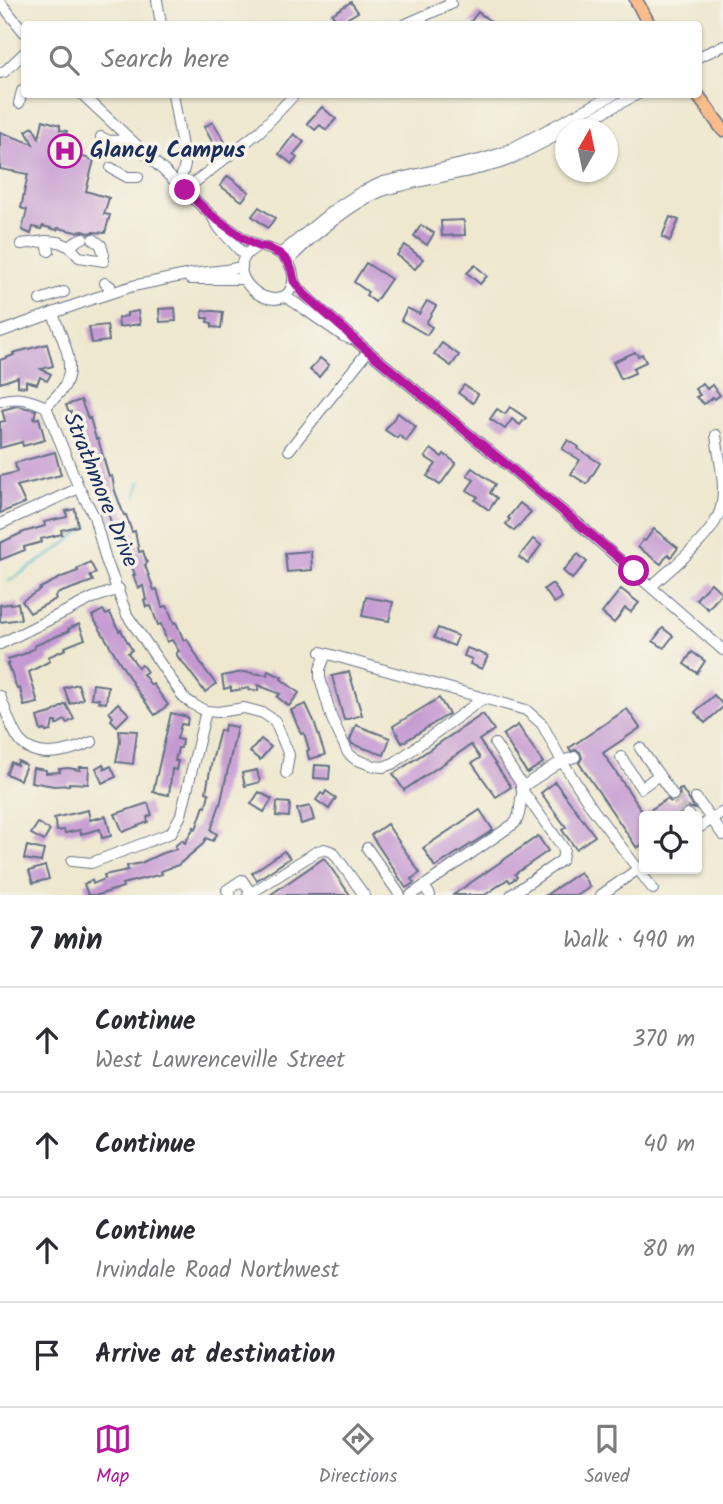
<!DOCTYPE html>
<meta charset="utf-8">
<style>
body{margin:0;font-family:Kalam,sans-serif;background:#f7f7f7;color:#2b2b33}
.controls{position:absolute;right:21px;bottom:21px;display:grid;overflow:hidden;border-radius:7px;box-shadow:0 2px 5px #0004}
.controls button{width:63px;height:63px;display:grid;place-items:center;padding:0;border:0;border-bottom:2px solid #e1e1e2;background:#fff;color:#2b2b33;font:35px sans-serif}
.compass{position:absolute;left:555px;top:119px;width:63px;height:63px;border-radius:50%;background:#fff;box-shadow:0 2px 5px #0004;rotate:9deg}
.stop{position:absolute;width:21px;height:21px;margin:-16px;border:5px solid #b5179e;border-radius:50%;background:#fff}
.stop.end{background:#b5179e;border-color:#fff;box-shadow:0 2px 7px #0008}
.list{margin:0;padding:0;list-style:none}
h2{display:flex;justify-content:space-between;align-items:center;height:91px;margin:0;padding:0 28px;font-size:30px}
h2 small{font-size:23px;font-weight:400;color:#7c7c81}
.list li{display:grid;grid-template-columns:46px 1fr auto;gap:21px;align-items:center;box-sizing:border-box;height:105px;padding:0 28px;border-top:2px solid #e1e1e2}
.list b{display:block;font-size:26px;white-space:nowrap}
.list p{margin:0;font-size:23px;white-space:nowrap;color:#7c7c81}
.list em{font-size:23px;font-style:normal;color:#7c7c81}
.icon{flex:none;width:38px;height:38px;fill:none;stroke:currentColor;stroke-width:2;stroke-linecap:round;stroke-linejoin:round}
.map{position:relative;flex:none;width:723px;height:895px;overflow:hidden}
.search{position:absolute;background:#fff;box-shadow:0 2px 5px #0004;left:21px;right:21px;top:21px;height:77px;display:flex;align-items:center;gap:18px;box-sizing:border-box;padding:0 24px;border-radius:7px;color:#7c7c81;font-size:26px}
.sheet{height:511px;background:#fff}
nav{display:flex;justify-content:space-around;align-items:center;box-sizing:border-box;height:98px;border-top:2px solid #e1e1e2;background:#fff;font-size:19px;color:#7c7c81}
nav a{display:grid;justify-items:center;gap:4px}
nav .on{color:#b5179e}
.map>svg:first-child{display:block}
</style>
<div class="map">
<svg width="723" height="895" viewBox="0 0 723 895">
<rect width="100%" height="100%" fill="#f7f3e8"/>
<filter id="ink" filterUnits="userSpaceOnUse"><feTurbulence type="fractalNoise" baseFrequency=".0143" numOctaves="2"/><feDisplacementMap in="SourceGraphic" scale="14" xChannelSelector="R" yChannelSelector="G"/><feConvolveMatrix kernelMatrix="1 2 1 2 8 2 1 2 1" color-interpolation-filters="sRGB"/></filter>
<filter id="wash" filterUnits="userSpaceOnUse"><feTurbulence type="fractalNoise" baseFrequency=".00686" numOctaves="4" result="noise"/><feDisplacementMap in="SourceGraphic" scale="28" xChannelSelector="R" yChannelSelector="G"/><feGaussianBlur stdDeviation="1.57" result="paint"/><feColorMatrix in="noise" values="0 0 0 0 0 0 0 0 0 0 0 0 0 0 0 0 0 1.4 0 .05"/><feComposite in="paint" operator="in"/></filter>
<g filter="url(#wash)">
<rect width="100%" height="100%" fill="#eee8cf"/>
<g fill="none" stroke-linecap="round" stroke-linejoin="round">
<g stroke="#47b5c2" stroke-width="2.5">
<polyline points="136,496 140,482"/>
<polyline points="9,581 54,552 88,526"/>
</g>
</g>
<g id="blocks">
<g fill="#c499d1">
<polygon points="351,2 358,12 338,24 332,14"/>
<polygon points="478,12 494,24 469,24"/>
<polygon points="322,107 336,119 326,130 320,125 315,130 307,123"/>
<polygon points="43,120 60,125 60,130 67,131 61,151 94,160 86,191 109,198 104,214 110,215 105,233 93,232 89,233 83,231 76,232 58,228 57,230 43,226 41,229 33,227 31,234 22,230 27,210 21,208 28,174 0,169 0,132 33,144 26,131 33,127 39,138"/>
<polygon points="213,122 225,142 215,147 204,127"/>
<polygon points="294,134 304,142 293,155 297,158 292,164 279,154"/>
<polygon points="228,176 249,192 242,201 220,186"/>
<polygon points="259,207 275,218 268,228 252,216"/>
<polygon points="670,217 679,220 670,241 662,237"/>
<polygon points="464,220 465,235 442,236 441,221"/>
<polygon points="421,225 434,233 427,245 414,236"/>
<polygon points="405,245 423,259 415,269 397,255"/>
<polygon points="366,263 391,279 375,302 366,295 368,292 354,282"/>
<polygon points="475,265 487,276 480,284 467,273"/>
<polygon points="427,301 436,306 426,323 432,327 427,335 401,320 407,308 419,314"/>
<polygon points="175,308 176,321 160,322 159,309"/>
<polygon points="203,310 223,312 221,328 212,327 212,323 207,322 208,318 202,318"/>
<polygon points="138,311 140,324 119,327 118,318 127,316 127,313"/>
<polygon points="107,325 109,341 92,343 89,327"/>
<polygon points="442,343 459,355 451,366 434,354"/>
<polygon points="47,344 53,366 41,369 51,374 47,381 40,377 37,384 26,381 26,387 18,386 18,377 0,383 0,360 14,355 13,353"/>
<polygon points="635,352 638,356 642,354 646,362 633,368 635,373 621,379 613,362"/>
<polygon points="320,358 329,365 319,377 310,370"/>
<polygon points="702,383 707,389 712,385 720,395 715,399 713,397 704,404 696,397 700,395 695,389"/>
<polygon points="464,385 478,394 473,403 458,393"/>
<polygon points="81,400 88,419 90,418 96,439 98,439 109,477 112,476 115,491 124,515 126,515 132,532 135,531 139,552 143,551 147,563 145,565 154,590 157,589 162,607 167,606 174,623 176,622 184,641 187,639 203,667 216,684 205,692 181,660 180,661 176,653 179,651 172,640 167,642 161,624 158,625 151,606 146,607 144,600 146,600 143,586 138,588 133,575 135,575 125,548 123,549 119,532 118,532 116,527 113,528 95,474 93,474 87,456 81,430 76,431 71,412 69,413 66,405"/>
<polygon points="17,406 36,410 34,419 39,418 45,440 23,446 22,442 0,448 0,422 5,421 2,410"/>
<polygon points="510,407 526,418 520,425 512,419 505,429 490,419 497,409 505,414"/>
<polygon points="398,413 416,427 406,441 399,435 397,438 385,430"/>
<polygon points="568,440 579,447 578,449 600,463 587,484 571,474 580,460 562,449"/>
<polygon points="431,449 442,457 444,454 456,463 440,485 427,476 436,464 425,457"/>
<polygon points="55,452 61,475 17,486 25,503 0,513 0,476 17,472 15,463"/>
<polygon points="472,468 495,484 490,493 497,498 489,510 475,500 478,497 467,490 474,480 467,475"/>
<polygon points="520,503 531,512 514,531 506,524 510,519 508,518"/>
<polygon points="75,509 78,526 61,530 62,534 41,539 42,542 24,547 25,550 0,560 0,543 24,532 45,526 44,522 67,517 66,511"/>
<polygon points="654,529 678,548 671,557 668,554 661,564 638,547 643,540 645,541"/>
<polygon points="533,539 541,545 528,564 519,557"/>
<polygon points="311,551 312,570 287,572 285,553"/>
<polygon points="578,554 587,562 572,579 563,571"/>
<polygon points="90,562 96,573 90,576 93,581 59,593 55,596 56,599 30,613 22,601 41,589 40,588 62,577 78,571 77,569"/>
<polygon points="711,583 722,593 708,609 696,599"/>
<polygon points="551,584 553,584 562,598 554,603 544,589"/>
<polygon points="621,589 639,603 631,612 625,608 614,623 602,613"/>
<polygon points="366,597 393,602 389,621 362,616"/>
<polygon points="18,603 21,619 0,622 0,605"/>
<polygon points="103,610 106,615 110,613 119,631 121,630 132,650 128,653 138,667 142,665 147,672 143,674 151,685 153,684 168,705 155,715 136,689 92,616"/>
<polygon points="79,624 85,639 65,647 66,649 48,657 50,661 29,672 38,703 24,706 20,688 17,689 11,671 10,671 7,664 9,664 8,659 24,654 35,648 34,646 69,631 68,629"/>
<polygon points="438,628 458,636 454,646 434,638"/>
<polygon points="663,628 673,636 664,648 653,641"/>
<polygon points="467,648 488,656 482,669 470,664 472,659 464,656"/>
<polygon points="692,652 705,661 697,673 684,664"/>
<polygon points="268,671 282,677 281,679 299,693 289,706 277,697 280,694 258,685 258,691 249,690 249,688 231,691 231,687 224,689 222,676 243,672 267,675"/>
<polygon points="349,672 362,715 344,720 332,676"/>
<polygon points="78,684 83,699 70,704 64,688"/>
<polygon points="93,684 108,686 106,703 98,702 99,699 91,698"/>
<polygon points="714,695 723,705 723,707 705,723 695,712"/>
<polygon points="439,698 449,714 402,743 393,726"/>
<polygon points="118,703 129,714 117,726 111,720 113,717 109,712"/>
<polygon points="66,704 74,719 67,723 65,720 56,725 56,722 53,722 51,731 46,732 45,730 41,731 37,717 51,713"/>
<polygon points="306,704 314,721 325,755 309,759 307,751 309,750 304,733 301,734 291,710"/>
<polygon points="627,709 640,728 603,753 644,814 667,799 671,802 677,801 680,797 679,790 682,789 695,809 688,807 683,808 681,810 680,816 644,816 644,843 637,848 579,763 582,758 580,752 576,750 571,751 569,748"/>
<polygon points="171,713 188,717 187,725 181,724 177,739 182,740 181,748 178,748 175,761 178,761 176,770 172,769 169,795 153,792"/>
<polygon points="483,714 494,730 479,740 511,787 496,797 472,763 480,758 471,745 404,790 393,774"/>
<polygon points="225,725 237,727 221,801 211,830 217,834 213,841 206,838 203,844 178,865 161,871 162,874 122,884 123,887 98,895 88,895 84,884 92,880 93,884 105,879 104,875 128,870 127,866 141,863 160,854 177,849 175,846 182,840 185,843 194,827 196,829 204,806 206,807 209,793 206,792 211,765 220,730 224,731"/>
<polygon points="356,725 390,738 384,755 352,744 350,740"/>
<polygon points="518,725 543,763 527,773 503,735"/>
<polygon points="119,730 137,731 133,764 116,762 120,741"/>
<polygon points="261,739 271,747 260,760 250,752"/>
<polygon points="18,761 26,765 20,780 6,774 11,762 17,765"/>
<polygon points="103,764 105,769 111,766 116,777 102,783 96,768"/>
<polygon points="315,765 330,766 329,779 314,778"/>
<polygon points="80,767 89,767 88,784 69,783 69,785 54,786 31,782 33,768 46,770 46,773 60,772 59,769 68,768 80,770"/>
<polygon points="257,770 260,782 245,786 242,773"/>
<polygon points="555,782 595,836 576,849 562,830 566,827 541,793"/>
<polygon points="326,791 336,798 329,809 316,800 321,793 324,795"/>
<polygon points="259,792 272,799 264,812 251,804"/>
<polygon points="277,802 290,803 289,817 276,816"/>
<polygon points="148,803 152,815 147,817 148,822 123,832 115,814"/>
<polygon points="310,806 314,820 301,824 297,809"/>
<polygon points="88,810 90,820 106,816 111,836 102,838 100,829 81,834 80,830 65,833 64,830 57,831 54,818"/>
<polygon points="480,810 493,830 435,867 423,848"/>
<polygon points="38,823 50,830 44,841 31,834"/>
<polygon points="387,824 420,873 411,879 414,883 406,888 371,835"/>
<polygon points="538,836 548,851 515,874 517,877 510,882 508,879 485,895 453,895"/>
<polygon points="27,846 44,850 41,862 24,859"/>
<polygon points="284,851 290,858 257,880 252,873"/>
<polygon points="324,858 350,895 270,895"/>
<polygon points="45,866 49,879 33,883 29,871"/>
<polygon points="580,872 590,887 578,895 546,895"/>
</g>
</g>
</g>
<g filter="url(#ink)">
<use href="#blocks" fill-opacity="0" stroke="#657086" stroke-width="2"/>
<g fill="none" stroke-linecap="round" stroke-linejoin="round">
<polyline stroke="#c4c3b8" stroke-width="10" stroke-dasharray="10 5" stroke-linecap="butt" points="673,795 687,814"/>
<defs>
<g id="minor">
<polyline points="157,0 161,24"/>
<polyline points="0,2 24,32"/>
<polyline points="406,24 451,4 450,0"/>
<polyline points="698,57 723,46"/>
<polyline points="0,73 4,72 24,53"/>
<polyline points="82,94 211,215 243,238 258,246"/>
<polyline points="173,94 185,165 179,185"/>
<polyline points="19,103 22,91"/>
<polyline points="569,130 638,94"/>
<polyline points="101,137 109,141 129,140"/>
<polyline points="111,168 127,177 138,177"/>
<polyline points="185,190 260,131 295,94"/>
<polyline points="213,218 220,229 245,256"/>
<polyline points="93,239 101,245 104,255"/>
<polyline points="46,241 59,242 70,247 78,240 83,238"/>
<polyline points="21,244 46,241 49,251"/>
<path d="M 258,246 C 266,248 273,249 279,253 C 292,262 298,279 289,292 C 269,317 214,268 258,246 Z"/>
<polyline points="70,247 79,257 104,261"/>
<polyline points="280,254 332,211 361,192 383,182 483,159 505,152 615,94"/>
<path d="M 288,262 C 307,239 355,201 382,191 C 420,179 460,175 497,164 L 511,159 L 566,131"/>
<polyline points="190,279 243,279"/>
<path d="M 294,281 C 308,303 337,320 356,341 L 581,526 L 723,650"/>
<polyline points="105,283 110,286 107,294"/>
<polyline points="284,296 297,304 343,336 351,339"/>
<polyline points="40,300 64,292"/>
<polyline points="0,332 92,299 133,286 191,274 226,270 242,267"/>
<path d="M 0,401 C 17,396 30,399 46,407 L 79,488 L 94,516 L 106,560 L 127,615 L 184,698 L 194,705 L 206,711 L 218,712 L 244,708 L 263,713 L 275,721 L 289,755 L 286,773"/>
<path d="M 46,407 C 52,400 61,393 65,385 C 77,361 60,336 53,313"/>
<polyline points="289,450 368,351"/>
<polyline points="0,524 79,488"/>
<path d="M 652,586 C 671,568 708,540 718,516 C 722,508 723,498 723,489 C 723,472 718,453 716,435"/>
<polyline points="0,644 93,598 119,589"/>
<polyline points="321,652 526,710 542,724 562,761 592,808 653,889"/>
<polyline points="326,654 320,669 320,678 332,719 348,753 355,759 374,766 383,767 394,763 484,698"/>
<path d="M 0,696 C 6,710 10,728 20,741 C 38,762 71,751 92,742"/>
<polyline points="495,744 520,782 522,790 564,849 562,860 511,895"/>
<polyline points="640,748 673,795"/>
<polyline points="621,757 641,788 659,775"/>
<polyline points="696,798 723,835"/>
<polyline points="687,814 690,816"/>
<polyline points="697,829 723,812"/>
<polyline points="367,848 400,895"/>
<polyline points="72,861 91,863 171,833 181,815 206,711"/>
<polyline points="424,886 430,895"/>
<polyline points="230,895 227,890 242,880 251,893"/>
<polyline points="248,895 316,852 324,849 333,852 364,895"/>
<path d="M 411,895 L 515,823 C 523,813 518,797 525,785 L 562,761 L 575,757"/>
<polyline points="601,895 644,865"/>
</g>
<g id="major">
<polyline points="636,0 649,24"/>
<polyline points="697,94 723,130"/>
</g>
</defs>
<use href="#minor" stroke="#657086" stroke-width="12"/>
<use href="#major" stroke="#657086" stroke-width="15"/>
<use href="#minor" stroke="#fff" stroke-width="10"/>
<use href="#major" stroke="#fabc8b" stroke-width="12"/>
</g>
</g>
<g fill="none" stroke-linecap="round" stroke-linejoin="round" filter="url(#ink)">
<polyline stroke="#b5179e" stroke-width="9" points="185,190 211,215 243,238 258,246 268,248 280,254 288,262 292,271 294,281 305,295 346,331 356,341 581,526 634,571"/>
</g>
<defs>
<symbol id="hospital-ring" viewBox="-11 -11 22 22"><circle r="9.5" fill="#f7f3e8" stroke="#b5179e" stroke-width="1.5"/><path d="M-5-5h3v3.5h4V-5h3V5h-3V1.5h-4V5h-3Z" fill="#b5179e"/></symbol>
</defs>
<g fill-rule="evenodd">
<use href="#hospital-ring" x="46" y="132" width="38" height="38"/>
</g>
<g text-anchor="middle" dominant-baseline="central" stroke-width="7" stroke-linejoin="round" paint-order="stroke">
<g font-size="23" font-weight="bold" fill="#1b2f5e" stroke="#f7f3e8" text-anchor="start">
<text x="90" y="151">Glancy Campus</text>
</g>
<g font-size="23" fill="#1b2f5e" stroke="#f7f3e8">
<text transform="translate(100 490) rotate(68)">Strathmore Drive</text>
</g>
</g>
</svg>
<div class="controls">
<button><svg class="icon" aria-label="locate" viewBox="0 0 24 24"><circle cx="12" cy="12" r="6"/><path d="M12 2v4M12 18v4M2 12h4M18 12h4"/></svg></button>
</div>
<svg class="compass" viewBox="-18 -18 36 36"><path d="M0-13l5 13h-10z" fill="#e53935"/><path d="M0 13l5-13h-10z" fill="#7c7c81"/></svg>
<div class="stop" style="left:634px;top:571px"></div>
<div class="stop end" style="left:185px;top:190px"></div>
<div class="search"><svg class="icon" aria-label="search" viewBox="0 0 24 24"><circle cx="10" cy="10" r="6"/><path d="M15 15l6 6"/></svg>Search here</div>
</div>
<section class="sheet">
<h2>7 min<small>Walk · 490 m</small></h2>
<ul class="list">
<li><svg class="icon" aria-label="ahead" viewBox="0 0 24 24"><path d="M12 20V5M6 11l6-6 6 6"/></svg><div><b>Continue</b><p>West Lawrenceville Street</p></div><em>370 m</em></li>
<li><svg class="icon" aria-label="ahead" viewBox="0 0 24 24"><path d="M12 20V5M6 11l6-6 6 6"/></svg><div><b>Continue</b></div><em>40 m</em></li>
<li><svg class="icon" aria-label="ahead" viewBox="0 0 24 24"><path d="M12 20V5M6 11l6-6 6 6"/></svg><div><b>Continue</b><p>Irvindale Road Northwest</p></div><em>80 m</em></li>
<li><svg class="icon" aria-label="arrive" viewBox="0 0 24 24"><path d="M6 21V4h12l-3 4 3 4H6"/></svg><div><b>Arrive at destination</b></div></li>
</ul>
</section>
<nav>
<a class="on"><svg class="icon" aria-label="map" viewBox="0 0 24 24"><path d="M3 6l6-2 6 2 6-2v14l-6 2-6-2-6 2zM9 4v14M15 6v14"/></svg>Map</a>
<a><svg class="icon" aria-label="directions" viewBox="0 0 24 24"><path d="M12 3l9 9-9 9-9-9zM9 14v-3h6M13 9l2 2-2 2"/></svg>Directions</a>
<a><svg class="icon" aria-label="saved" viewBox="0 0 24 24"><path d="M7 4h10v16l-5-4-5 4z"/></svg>Saved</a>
</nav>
